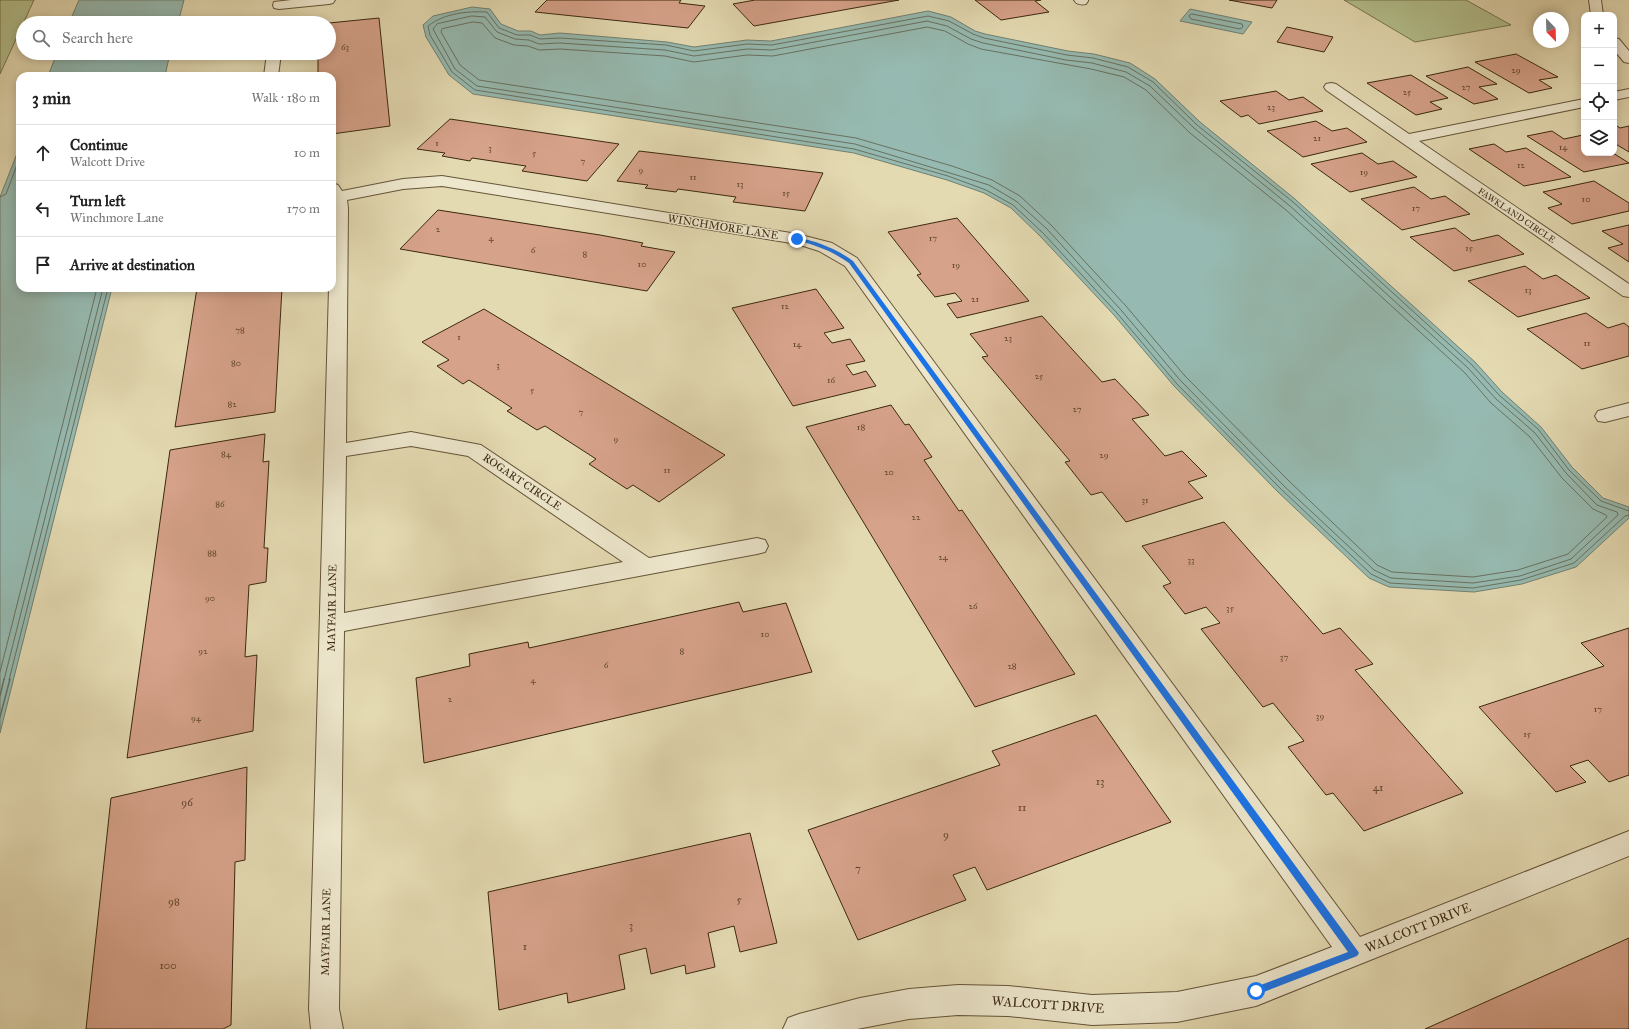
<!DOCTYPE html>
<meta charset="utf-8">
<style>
body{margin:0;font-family:"IM FELL Great Primer",serif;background:#f6f6f6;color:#222}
.controls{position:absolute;right:12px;top:12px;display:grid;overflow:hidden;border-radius:8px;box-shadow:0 2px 10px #0003}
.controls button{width:36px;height:36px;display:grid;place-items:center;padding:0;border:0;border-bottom:1px solid #e0e0e0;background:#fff;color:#222;font:20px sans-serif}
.compass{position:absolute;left:1533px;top:12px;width:36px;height:36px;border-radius:50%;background:#fff;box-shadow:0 2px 10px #0003;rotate:157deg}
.stop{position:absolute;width:12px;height:12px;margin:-9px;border:3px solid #1a73e8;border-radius:50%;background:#fff}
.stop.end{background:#1a73e8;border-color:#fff;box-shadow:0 1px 4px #0008}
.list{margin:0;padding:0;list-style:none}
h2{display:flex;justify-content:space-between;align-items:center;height:52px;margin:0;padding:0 16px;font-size:17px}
h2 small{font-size:13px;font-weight:400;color:#767676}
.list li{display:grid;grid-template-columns:26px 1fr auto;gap:12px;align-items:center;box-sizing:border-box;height:56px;padding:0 16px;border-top:1px solid #e0e0e0}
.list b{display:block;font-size:15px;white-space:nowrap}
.list p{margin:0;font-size:13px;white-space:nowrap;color:#767676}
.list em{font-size:13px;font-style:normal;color:#767676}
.icon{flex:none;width:22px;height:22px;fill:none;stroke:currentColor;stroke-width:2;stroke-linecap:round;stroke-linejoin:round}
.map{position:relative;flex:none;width:1629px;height:1029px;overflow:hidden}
.search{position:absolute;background:#fff;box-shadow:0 2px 10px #0003;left:16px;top:16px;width:320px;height:44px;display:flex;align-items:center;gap:10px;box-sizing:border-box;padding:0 14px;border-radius:22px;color:#767676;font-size:15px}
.panel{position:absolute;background:#fff;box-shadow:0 2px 10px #0003;left:16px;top:72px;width:320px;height:220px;border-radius:12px}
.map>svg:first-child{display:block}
</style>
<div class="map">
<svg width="1629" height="1029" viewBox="0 0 1629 1029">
<rect width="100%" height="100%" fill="#e4dab2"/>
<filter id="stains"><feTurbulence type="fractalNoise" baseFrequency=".005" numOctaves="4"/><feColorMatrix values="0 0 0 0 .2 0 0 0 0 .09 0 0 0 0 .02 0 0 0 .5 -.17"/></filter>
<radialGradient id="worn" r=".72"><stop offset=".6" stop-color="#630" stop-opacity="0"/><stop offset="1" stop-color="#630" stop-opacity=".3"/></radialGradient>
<g fill="#b3c08d" stroke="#77744e">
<polygon points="0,0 34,0 0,74"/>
<polygon points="1344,0 1466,0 1511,25 1415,42"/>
</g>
<g fill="#96bab1" stroke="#728070">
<polygon points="79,0 184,0 178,23 69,23"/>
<polygon points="472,7 490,9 501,24 518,31 531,31 540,35 560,33 667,42 694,47 747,40 771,41 928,11 951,17 975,31 985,34 1068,51 1094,54 1130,63 1155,79 1200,122 1295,199 1475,362 1502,392 1541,427 1572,467 1603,498 1629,507 1629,518 1576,567 1522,584 1474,592 1389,587 1369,578 1278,492 1174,386 1114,315 1040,236 1011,208 984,193 947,180 854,153 473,94 449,75 426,37 423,25 433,16"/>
<polygon points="1190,9 1252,22 1243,34 1180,21"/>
<polygon points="57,53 170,53 165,76 48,76"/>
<polygon points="20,146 20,288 112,288 0,733 0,197"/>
</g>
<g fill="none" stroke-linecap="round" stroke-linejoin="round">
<g stroke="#687160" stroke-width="1">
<polygon points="1192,14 1242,24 1243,27 1240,29 1191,19 1189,16"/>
<polygon points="472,16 485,17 497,32 515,39 529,40 539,44 560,43 665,50 694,56 747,49 772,50 927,21 947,26 971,39 983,43 1066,60 1092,63 1126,72 1150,86 1194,128 1290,206 1468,368 1496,399 1535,433 1566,473 1597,505 1617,512 1618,515 1571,559 1520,576 1473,583 1391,578 1374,570 1284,486 1180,380 1121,310 1047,229 1016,201 989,185 855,144 477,86 455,69 433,29 437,24"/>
<polygon points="473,22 482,23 495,38 514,45 528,46 539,50 560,49 665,56 694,62 747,55 773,56 927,27 945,31 968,44 981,49 1091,69 1124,77 1146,90 1190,133 1286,210 1464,372 1491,403 1530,437 1562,478 1593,509 1606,515 1607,517 1568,554 1518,570 1473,577 1392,572 1377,565 1289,481 1185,376 1126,306 1051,225 1020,196 992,180 952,166 856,138 479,80 460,65 441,32 442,29"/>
<polyline points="0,197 6,194 20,157"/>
<path d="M 1629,511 L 1601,501 L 1569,470 L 1538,429 L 1499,395 L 1472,365 L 1293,202 L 1197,125 L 1153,82 L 1128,67 L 1093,58 L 1067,55 L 984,38 L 973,34 L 949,21 L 928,16 L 772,45 L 747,44 L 694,51 L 666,45 L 560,38 L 540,39 L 530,35 L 517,35 L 499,28 L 487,12 C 467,11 445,13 428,26 L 430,35 L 452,72 L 475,90 L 854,149 L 948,176 L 986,190 L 1013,205 L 1043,233 L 1117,313 L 1177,384 L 1281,489 L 1371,574 L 1390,583 L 1473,588 L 1521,580 L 1574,563 L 1625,516 L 1629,515"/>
<polyline points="0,672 97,288"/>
<polyline points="4,680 103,288"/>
<polyline points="9,680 108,288"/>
</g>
<g stroke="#687160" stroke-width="1.5">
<polyline points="0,696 4,679"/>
<polyline points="0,717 10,679"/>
</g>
</g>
<g fill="#d6a28a" stroke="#3b280f">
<polygon points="547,0 681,0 679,3 705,6 688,28 535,12"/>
<polygon points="755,0 899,0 754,26 733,4"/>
<polygon points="975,0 1041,0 1035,1 1049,12 1001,20"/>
<polygon points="1229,0 1277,0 1272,8"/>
<polygon points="379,18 390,126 332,134 332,76 318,76 318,53 329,53 329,23"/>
<polygon points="1287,27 1333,37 1324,52 1277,42"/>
<polygon points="1516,54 1558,77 1539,80 1552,88 1529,93 1475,62"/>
<polygon points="1468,67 1497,84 1479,87 1498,99 1474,104 1426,76"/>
<polygon points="1411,75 1448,98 1430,102 1442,109 1416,115 1367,83"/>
<polygon points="1276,91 1289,100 1303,97 1323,111 1259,124 1248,115 1241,117 1220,101"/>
<polygon points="450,119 619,144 587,181 522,171 526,166 472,158 470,161 442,156 445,153 417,149"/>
<polygon points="1316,121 1332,131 1347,128 1367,142 1303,157 1267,131"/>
<polygon points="1614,124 1620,128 1629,126 1629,152 1614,143"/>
<polygon points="1552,131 1564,139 1583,135 1584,153 1613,153 1629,163 1584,172 1527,136"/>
<polygon points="1494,144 1506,152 1526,148 1571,177 1524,186 1469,149"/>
<polygon points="639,151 823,173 805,211 733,202 736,197 678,189 676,192 645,188 648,185 617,181"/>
<polygon points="1362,153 1378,164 1393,161 1417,177 1350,192 1311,164"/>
<polygon points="1594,181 1629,203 1629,211 1572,224 1548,208 1562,204 1543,192"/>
<polygon points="1414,187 1431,199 1445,196 1470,214 1402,230 1361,199"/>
<polygon points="438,210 600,235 643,243 641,246 675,252 647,291 400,249"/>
<polygon points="957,218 1029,301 957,318 947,304 962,301 955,293 935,297 917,275 921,274 888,232"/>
<polygon points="1629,225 1629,262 1608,248 1623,244 1602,231"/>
<polygon points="1455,228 1472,241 1498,235 1524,254 1454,271 1410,237"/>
<polygon points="1525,266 1543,279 1556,275 1590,298 1518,317 1468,281"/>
<polygon points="197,288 282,288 275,412 175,427"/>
<polygon points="816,289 844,328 824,333 832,343 850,339 865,361 846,365 853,375 866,371 876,386 793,406 732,308"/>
<polygon points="484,309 725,455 659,502 633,485 627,489 589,464 596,459 545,426 537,430 507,411 512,408 469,380 463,384 437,366 449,360 422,342"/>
<polygon points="1586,313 1608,328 1624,323 1629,327 1629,356 1582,369 1527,329"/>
<polygon points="1042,316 1102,382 1115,379 1149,415 1132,419 1165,456 1182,451 1207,476 1188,482 1203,498 1126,522 1102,492 1091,495 1065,462 1070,461 982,357 988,356 970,334"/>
<polygon points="891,405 905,425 909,424 932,457 924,460 959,511 962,510 1075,674 975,707 806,427"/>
<polygon points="265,434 263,462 269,461 264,548 268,548 266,582 249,585 245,657 257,655 253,731 127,758 170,450"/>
<polygon points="1224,522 1323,634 1340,628 1373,664 1355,670 1463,793 1364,831 1333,793 1326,795 1288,747 1304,741 1273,703 1263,707 1201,629 1220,623 1206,607 1185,614 1163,586 1171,583 1142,546"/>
<polygon points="739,602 743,612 786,603 812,672 424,763 416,678 470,666 469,654 528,642 529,648"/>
<polygon points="1629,628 1629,775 1609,782 1588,760 1570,766 1586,782 1556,792 1479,707 1604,666 1581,643"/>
<polygon points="1096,715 1171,822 987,890 975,867 953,875 966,900 858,940 808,830 1000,765 992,751"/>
<polygon points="247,767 245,860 235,862 231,1025 223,1029 86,1029 111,798"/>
<polygon points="750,833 777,943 740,952 734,926 708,933 715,967 686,974 685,965 651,974 646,948 619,955 625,989 568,1003 567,993 499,1010 488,892"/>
<polygon points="1629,938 1629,1029 1425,1029"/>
</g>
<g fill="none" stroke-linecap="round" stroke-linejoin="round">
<defs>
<g id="minor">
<polygon points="291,0 335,0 333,3 329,4 279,9 274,8 273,5 274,2"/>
<path d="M 1074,0 L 1088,0 L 1088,1 L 1086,4 C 1081,5 1077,5 1074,0 Z"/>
<polygon points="1589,0 1601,0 1603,15 1591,15"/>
<polygon points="1614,38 1619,39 1629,51 1629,63 1624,62 1614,50"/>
<polygon points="267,53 281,53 278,76 264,76"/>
<polygon points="1331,83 1336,84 1409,134 1584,99 1584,107 1419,141 1629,284 1629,297 1623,296 1326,90 1324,87 1326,84"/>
<polygon points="1629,89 1629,97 1614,100 1614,92"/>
<path d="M 442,176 L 797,234 L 832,243 L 857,258 L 1360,937 L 1629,831 L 1629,856 L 1256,1006 L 1177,1022 L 1092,1025 L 1008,1016 L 958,1015 L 909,1019 L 857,1029 L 783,1029 L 788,1018 L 799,1014 L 860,998 L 909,989 L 958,985 L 1008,986 L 1092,995 L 1177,992 L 1256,976 L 1332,947 L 845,266 L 819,251 L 797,244 L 442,186 L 403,189 L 347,200 L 348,208 L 346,443 L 411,432 L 481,445 L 649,558 L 757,538 L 765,540 L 768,546 L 765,552 L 757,554 L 344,631 L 339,1009 L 343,1029 L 311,1029 L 309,1009 L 329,288 L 332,288 L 332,183 L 338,185 L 342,191 L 403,179 ZM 411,446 L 468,456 L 623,562 L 344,613 L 346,456 Z"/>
<polygon points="1629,403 1629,416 1605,422 1598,421 1595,416 1598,411"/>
</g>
</defs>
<use href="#minor" stroke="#655438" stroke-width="2"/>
<use href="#minor" fill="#ede7cd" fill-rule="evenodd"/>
</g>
<path fill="#1a73e8" d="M 797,237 C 818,242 835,248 853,261 L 1357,950 L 1359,953 L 1357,956 L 1256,995 L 1253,994 L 1252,991 L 1253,988 L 1348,952 L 849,263 C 832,251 816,245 795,240 L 795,239 Z"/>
<g text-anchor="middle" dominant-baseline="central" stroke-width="3" stroke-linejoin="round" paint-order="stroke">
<g font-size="9" fill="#62462e">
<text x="345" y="46">63</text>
<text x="1516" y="69">29</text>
<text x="1466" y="86">27</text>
<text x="1407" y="91">25</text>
<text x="1271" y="106">23</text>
<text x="1317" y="137">21</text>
<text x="437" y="142">1</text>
<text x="1563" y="146">14</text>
<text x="490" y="147">3</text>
<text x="534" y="152">5</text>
<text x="583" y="160">7</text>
<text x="1521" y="164">12</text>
<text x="641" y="169">9</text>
<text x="1364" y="171">19</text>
<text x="693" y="176">11</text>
<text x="740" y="183">13</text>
<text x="786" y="192">15</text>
<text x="1586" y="198">10</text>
<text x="1416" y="207">17</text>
<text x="438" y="228">2</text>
<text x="491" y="237">4</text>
<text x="933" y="237">17</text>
<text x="1469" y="247">15</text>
<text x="533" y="249">6</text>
<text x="585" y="253">8</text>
<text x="642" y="263">10</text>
<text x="956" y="264">19</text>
<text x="1528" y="289">13</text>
<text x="975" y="298">21</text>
<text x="785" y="305">12</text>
<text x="240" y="329">78</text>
<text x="459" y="336">1</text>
<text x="1008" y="337">23</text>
<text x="1587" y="342">11</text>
<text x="797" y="343">14</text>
<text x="236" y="362">80</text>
<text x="498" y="364">3</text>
<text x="1039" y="375">25</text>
<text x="831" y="379">16</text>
<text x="532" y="389">5</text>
<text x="232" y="403">82</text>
<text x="1077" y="408">27</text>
<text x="581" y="411">7</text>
<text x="861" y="426">18</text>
<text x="616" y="438">9</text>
<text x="226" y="453">84</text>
<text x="1104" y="454">29</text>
<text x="667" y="469">11</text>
<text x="889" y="471">20</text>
<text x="1145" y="499">31</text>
<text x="220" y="503">86</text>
<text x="916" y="516">22</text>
<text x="212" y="552">88</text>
<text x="943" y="556">24</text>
<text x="1191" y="559">33</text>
<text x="210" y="597">90</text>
<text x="973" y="605">26</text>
<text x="1230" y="607">35</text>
<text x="765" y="633">10</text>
<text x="203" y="650">92</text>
<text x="682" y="650">8</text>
<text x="1284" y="656">37</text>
<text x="606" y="664">6</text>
<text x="1012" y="665">28</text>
<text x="533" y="679">4</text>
<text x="450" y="698">2</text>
<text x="1598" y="708">17</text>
<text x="1320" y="715">39</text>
<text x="196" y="717">94</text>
<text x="1527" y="733">15</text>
</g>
<g font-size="9" fill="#3b280f" stroke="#ede7cd">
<text transform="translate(1517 215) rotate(34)">FAWKLAND CIRCLE</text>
</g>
<g font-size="11" fill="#3b280f" stroke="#ede7cd">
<text transform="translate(723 227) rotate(9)">WINCHMORE LANE</text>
<text transform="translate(522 482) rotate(34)">ROGART CIRCLE</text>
<text transform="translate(332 608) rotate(-89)">MAYFAIR LANE</text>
<text transform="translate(326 932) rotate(-89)">MAYFAIR LANE</text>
</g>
<g font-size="11" fill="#62462e">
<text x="1100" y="781">13</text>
<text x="1378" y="787">41</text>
<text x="187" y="802">96</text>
<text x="1022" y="807">11</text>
<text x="946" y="834">9</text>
<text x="858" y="868">7</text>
<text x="739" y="899">5</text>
<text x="174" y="901">98</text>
<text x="631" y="925">3</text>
<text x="525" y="946">1</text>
<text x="168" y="965">100</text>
</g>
<g font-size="13" fill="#3b280f" stroke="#ede7cd">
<text transform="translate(1418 928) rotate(-22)">WALCOTT DRIVE</text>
<text transform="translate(1048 1005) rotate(4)">WALCOTT DRIVE</text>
</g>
</g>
<rect width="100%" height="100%" filter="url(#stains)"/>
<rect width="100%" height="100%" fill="url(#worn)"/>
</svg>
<div class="controls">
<button>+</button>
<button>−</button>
<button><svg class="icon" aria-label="locate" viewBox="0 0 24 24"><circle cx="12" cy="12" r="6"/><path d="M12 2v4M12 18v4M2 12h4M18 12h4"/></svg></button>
<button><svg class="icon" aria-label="layers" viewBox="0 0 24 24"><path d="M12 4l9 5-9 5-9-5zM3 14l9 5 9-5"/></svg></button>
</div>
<svg class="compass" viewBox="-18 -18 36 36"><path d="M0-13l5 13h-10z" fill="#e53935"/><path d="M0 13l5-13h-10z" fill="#767676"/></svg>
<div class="stop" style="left:1256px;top:991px"></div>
<div class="stop end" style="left:797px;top:239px"></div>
<div class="search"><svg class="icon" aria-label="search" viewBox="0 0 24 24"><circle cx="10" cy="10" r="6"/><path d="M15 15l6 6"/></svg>Search here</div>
<section class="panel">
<h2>3 min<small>Walk · 180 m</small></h2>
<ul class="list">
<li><svg class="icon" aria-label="ahead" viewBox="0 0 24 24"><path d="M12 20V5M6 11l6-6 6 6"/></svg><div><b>Continue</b><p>Walcott Drive</p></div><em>10 m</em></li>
<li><svg class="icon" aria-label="left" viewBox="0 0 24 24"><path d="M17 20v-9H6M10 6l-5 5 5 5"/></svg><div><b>Turn left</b><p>Winchmore Lane</p></div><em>170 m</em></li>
<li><svg class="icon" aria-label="arrive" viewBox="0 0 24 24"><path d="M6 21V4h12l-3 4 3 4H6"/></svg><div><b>Arrive at destination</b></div></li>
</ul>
</section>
</div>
